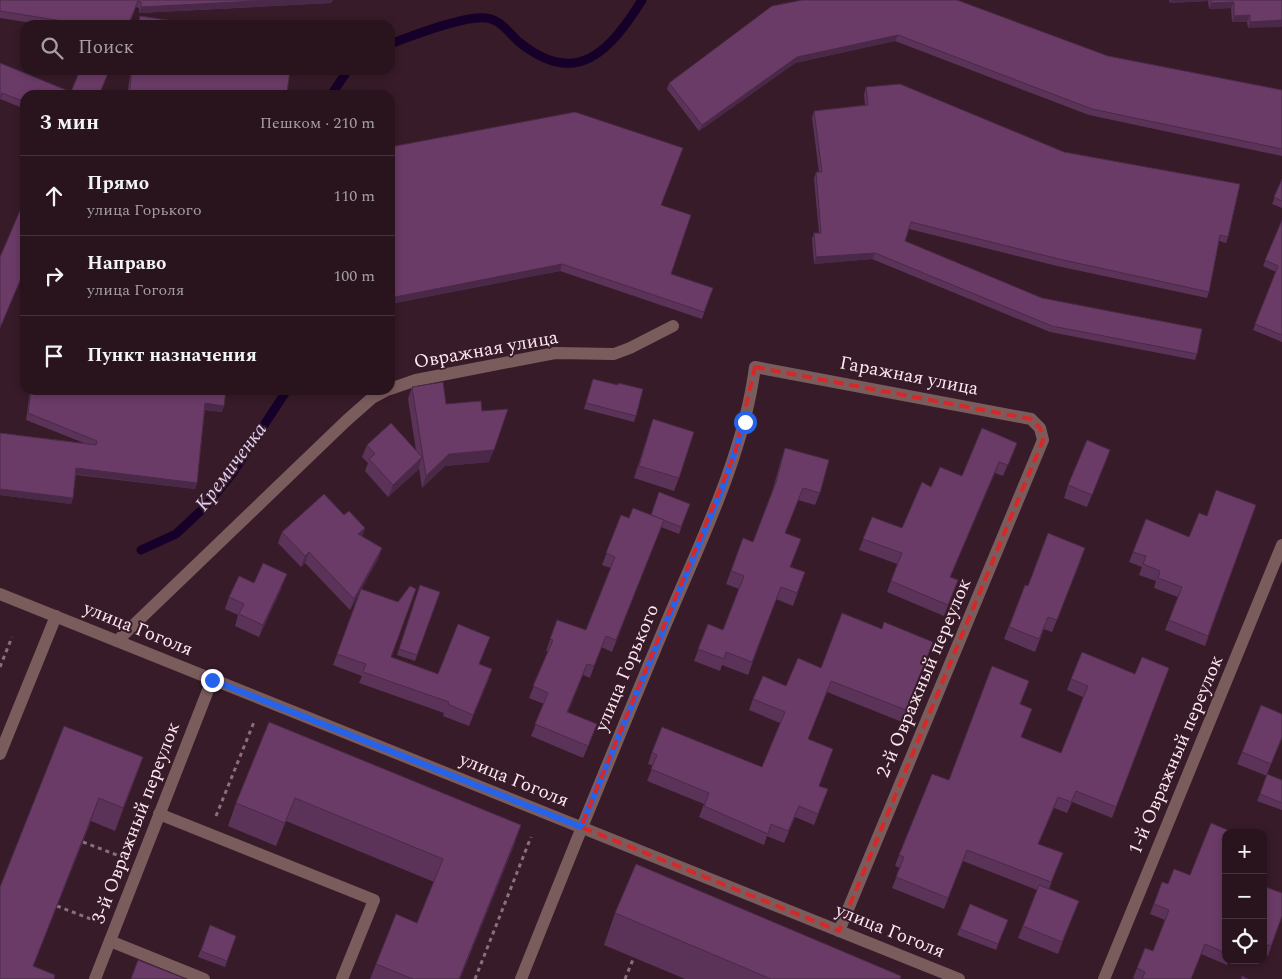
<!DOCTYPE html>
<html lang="ru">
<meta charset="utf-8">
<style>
body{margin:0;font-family:Spectral,serif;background:#35212b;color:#f1f3f6}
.controls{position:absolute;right:15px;bottom:15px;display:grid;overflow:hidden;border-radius:10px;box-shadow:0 2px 8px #0003}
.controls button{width:45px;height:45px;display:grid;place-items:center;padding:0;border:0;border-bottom:1px solid #45333c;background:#29141e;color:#f1f3f6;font:25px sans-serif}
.stop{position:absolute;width:15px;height:15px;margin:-11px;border:4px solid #2563eb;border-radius:50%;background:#fff}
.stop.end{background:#2563eb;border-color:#fff;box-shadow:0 1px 5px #0008}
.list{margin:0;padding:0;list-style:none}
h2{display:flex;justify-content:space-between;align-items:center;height:65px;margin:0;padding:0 20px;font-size:21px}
h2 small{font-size:16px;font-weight:400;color:#a59ea4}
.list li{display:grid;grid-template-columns:32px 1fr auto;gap:15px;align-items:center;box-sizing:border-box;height:80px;padding:0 20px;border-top:1px solid #45333c}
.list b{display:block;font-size:19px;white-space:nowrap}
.list p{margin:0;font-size:16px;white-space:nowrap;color:#a59ea4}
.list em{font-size:16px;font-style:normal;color:#a59ea4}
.icon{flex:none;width:28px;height:28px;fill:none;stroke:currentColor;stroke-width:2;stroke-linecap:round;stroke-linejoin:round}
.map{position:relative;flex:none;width:1282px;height:979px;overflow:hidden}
.search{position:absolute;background:#29141e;box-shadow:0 2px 8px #0003;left:20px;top:20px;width:375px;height:55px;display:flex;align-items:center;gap:12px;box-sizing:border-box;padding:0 18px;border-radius:15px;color:#a59ea4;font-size:19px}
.panel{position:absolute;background:#29141e;box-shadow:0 2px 8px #0003;left:20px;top:90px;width:375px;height:305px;border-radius:15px}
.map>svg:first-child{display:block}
</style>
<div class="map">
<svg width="1282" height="979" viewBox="0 0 1282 979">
<rect width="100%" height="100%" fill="#371b28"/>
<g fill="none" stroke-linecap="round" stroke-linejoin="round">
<g stroke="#16002a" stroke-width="9">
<path d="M 390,44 C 411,36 465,15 486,18 C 500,19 509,33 519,42 C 577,89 610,51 642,0"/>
<polyline points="331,95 348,70"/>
<polyline points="141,550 176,534 206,506 232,474 287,390"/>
</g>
<g stroke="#89707b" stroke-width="3" stroke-dasharray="4 4" stroke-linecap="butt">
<polyline points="0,667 12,637"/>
<polyline points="216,816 254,722"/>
<polyline points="83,842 122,857"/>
<polyline points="57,906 96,921"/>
<polyline points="475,979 531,837"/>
<polyline points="625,979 634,957"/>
</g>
<g stroke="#7b5c5d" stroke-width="12">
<polyline points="390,389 416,380 555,353 614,354 630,348 673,326"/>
<polyline points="0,594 959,979"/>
<polyline points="117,641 346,421 372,398 387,390"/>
<polyline points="0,754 56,616"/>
<polyline points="159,814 374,900 342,979"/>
<polyline points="110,941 204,979"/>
<polyline points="95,979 212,680"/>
<path d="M 521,979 C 568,861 616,743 665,626 C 700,542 743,458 755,367 L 1031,419 L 1040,428 L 1043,440 L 839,931"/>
<polyline points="1104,979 1282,545"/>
</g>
</g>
<g fill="#5b3359">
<polygon points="0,0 333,0 331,3 139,13 139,8 136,7 129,25 45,25 0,18"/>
<polygon points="1169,0 1282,0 1248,28 1247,22 1232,22 1231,8 1209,9 1208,1 1170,3"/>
<polygon points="772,6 1108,56 1282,90 1282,156 1089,115 895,41 795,63 699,131 667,89 669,83"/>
<polygon points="0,63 71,92 99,95 25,95 25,109 0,99"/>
<polygon points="131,70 290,70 286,95 127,95"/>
<polygon points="866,87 1228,237 1226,243 1219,241 1209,292 1207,298 1057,266 909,229 905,241 1042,298 1197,354 1195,360 1050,332 872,259 814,264 812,239 814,233 819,233 814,179 816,172 819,172 812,118 814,111 865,105 864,94"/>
<polygon points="390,147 662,205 671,274 713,288 702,319 560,271 390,304"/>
<polygon points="1282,179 1282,208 1272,204"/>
<polygon points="1282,220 1282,342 1253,330 1276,272 1263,266"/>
<polygon points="593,379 636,416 634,422 584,409"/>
<polygon points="412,387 446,404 482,411 489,462 445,466 422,488 419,468 418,470 388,497 365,471 368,463 362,457 367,445 416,450 408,399"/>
<polygon points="30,390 226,390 222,412 205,410 197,483 195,489 76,475 73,498 71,504 0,495 0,433 84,443 26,420"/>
<polygon points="653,419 679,478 674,491 634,478"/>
<polygon points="1017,443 1003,476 995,473 950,577 958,580 944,616 887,592 897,564 859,550 872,517 902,528 931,487 962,476"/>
<polygon points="785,448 820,493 815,505 798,500 785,533 791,567 805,572 793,606 776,599 748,675 722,665 720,671 694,661 708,624 723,630 739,589 726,584 743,538 753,542 772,492 781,460"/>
<polygon points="1110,450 1087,507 1064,498 1068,485"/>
<polygon points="690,504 679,534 661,527 612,652 601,647 590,678 583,675 568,712 593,735 583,758 531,736 544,704 529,698 548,651 546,651 557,620 586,630 611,568 602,565 621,515 629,518 651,515"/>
<polygon points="1256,505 1205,646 1165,630 1178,597 1154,588 1156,581 1139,575 1142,567 1129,562 1146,519 1189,537 1207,516"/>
<polygon points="344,515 365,528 362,536 382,548 378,559 361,589 391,657 438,674 480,664 488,681 469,726 443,716 444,713 359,683 362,676 333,665 360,592 350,610 305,563 301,567 278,543 282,532"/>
<polygon points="1081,560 1052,632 1044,629 1035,652 1004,639 1025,585 1028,586"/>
<polygon points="254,583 282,587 259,637 235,626 238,615 225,609 229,597"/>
<polygon points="420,585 440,592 415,661 397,655"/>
<polygon points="929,653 902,722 827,692 808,739 819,786 828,789 814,825 795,817 784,843 767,836 764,845 699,817 704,804 647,781 653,766 648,764 652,752 762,767 780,723 749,710 753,699 786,686 821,668"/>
<polygon points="1169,668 1112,818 1072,802 1067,813 1054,808 1038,844 1063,853 1049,889 1074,913 1058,954 1018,938 1037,890 963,861 944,909 892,888 900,868 895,866 899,855 949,780 1029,681 1020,704 1021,737 1061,753 1083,697 1067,690 1071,679 1135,674"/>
<polygon points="269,722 521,825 513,848 460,979 370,979 376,964 417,923 434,882 286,821 276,846 228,826 236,803"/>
<polygon points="1282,738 1267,774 1282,780 1282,810 1257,801 1267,776 1237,764 1242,752"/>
<polygon points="143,757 115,831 91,821 33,967 0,979 0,887"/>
<polygon points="1226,833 1226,960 1229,960 1227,965 1201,954 1191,979 1135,979 1133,978 1137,968 1153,951 1165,920 1150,914 1162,882 1168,884 1190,875"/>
<polygon points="1263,886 1282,916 1268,956 1263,954"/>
<polygon points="970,904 1008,920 996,950 957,935"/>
<polygon points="615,913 900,979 685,979 604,945"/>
<polygon points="210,925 236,936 225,967 198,957"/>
</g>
<g fill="#4a2948">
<polygon points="274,0 333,0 331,3 139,13 141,7"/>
<polygon points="1171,0 1209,0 1208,1 1170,3"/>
<polygon points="1234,2 1231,8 1209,9 1211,3"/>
<polygon points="1250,15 1247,22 1232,22 1234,16"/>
<polygon points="1282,20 1282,27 1248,28 1250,22"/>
<polygon points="898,35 895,41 795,63 699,131 702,125 797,57"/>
<polygon points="280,92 287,93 286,95 279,95"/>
<polygon points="875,253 872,259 814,264 816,257"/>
<polygon points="562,264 560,271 390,304 390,298"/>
<polygon points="205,403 224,406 222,412 203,409"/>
<polygon points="494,450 489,462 445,466 422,488 426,476 449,454"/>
<polygon points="1110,450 1106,462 1087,507 1092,495"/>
<polygon points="422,457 418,470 388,497 393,485"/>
<polygon points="999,462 995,473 946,588 950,577"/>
<polygon points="76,468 197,483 195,489 74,474"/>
<polygon points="0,489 73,498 71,504 0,495"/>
<polygon points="365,528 361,539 358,534"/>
<polygon points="382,548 378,559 350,610 354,599"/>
<polygon points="309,552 305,563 301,567 305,556"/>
<polygon points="287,574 282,587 259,637 263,625"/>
<polygon points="587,664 583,675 563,723 567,712"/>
<polygon points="492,669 488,681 469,726 473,715"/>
<polygon points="143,757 135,780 115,831 123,808"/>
<polygon points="1058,797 1054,808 1034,855 1038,844"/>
<polygon points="99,798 91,821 28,979"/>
<polygon points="521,825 513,848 460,979 459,979"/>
</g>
<g fill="#6a3b67" stroke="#4a2948">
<polygon points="0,0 274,0 141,7 141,2 138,1 128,25 87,25 0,11"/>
<polygon points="802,0 957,0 1108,56 1282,90 1282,149 1092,109 898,35 797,57 702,125 669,83 772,6"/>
<polygon points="1211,0 1282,0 1282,20 1250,22 1250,15 1234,16 1234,2 1211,3"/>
<polygon points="140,16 200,25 138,25"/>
<polygon points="0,63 71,92 80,70 109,71 99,95 25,95 25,102 2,93 0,98"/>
<polygon points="132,70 290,70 287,93 280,92 280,95 129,95"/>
<polygon points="900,84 1064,152 1240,184 1228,237 1220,235 1209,292 1059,259 911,222 905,241 1042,298 1202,329 1197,354 1052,326 875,253 816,257 814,233 821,233 816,172 822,172 814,111 868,105 866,87"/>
<polygon points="575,112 683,148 661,205 691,215 671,274 713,288 704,312 562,264 390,298 390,147"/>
<polygon points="1282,179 1282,201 1274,197"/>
<polygon points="25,199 25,269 0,328 0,257"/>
<polygon points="1282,220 1282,335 1255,324 1278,266 1265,260"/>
<polygon points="593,379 618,385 618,383 643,389 636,416 586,403"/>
<polygon points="443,382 446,404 481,401 482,411 508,409 494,450 449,454 426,476 412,387"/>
<polygon points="31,390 226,390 224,406 205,403 197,483 76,468 73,498 0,489 0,433 96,445 97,441 28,413"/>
<polygon points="653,419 694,432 679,478 639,466"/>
<polygon points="391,423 422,457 393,485 369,459 375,454 367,445"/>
<polygon points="982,428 1017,443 1008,465 999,462 950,577 958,580 948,605 891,581 902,553 863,539 872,517 902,528 922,482 931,487 940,467 962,476"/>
<polygon points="1087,440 1110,450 1092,495 1068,485"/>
<polygon points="785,448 829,460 820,493 803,488 785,533 801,539 790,567 805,572 797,593 781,587 752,662 726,652 724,659 698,649 708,624 723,630 744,576 731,571 743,538 753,542 776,482"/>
<polygon points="1216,490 1256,505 1208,636 1169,620 1182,587 1158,578 1160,571 1143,564 1146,556 1133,552 1146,519 1189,537 1199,513 1207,516"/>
<polygon points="659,492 690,504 681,527 651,515"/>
<polygon points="324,494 344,515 349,511 365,528 358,534 382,548 354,599 309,552 305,556 282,532"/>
<polygon points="633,508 664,520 616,640 606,636 594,666 587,664 567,712 597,724 588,746 535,724 548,693 533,686 553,640 550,639 557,620 586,630 615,557 606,553 621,515 629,518"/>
<polygon points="1048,533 1085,548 1057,620 1048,617 1039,639 1009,627 1025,585 1028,586"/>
<polygon points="263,563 287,574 263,625 239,614 244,604 229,597 239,576 254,583"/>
<polygon points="420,585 440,592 417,655 399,649"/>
<polygon points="410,586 416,589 391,657 438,674 458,624 490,637 479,664 492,669 473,715 448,704 449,702 363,672 366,664 337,654 361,589 398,602"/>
<polygon points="842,613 882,629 884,622 933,642 906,710 831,681 808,739 833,749 819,786 828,789 818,814 799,806 788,831 771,824 768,834 704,806 709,793 651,769 657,755 652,752 662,727 762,767 785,712 753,699 763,676 786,686 798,658 821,668"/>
<polygon points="1082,652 1135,674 1142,657 1169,668 1116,807 1076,791 1071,802 1058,797 1038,844 1063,853 1051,882 967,850 948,898 896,877 904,857 899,855 932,774 949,780 992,666 1029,681 1020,704 1032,709 1021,737 1061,753 1088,686 1071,679"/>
<polygon points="1261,705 1282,714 1282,737 1271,764 1242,752"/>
<polygon points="269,722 521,825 459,979 413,979 376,964 396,914 417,923 443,859 295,798 285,823 236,803"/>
<polygon points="64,726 143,757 123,808 99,798 33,966 55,975 54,979 0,979 0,887"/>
<polygon points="1267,774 1282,780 1282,803 1260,794"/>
<polygon points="1211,823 1235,833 1226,833 1226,953 1205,944 1191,979 1142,979 1145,972 1137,968 1145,948 1153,951 1169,910 1154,904 1162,882 1168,884 1174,869 1190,875"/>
<polygon points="636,864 901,976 900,979 771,979 615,913"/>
<polygon points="1039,885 1079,901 1062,942 1023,926"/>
<polygon points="1263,886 1282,893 1282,916 1271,946 1263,943"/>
<polygon points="970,904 1008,920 998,944 960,929"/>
<polygon points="210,925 236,936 227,961 201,951"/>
<polygon points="138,960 186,979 131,979"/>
<polygon points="1242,976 1248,979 1241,979"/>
</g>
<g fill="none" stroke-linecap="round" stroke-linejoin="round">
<polyline stroke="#2563eb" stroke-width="6" points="212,680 581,827 722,489 745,422"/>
</g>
<path fill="none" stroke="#d62828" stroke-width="4" stroke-dasharray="10 6" stroke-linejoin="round" d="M 755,367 L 1031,419 L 1040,428 L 1043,440 L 839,931 L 581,827 L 735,453 Z"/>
<g text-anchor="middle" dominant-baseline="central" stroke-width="4" stroke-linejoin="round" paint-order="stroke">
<g font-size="19" fill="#fce8f0" stroke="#371b28">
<text transform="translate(486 350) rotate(-10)">Овражная улица</text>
<text transform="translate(909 376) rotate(11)">Гаражная улица</text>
<text transform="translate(138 629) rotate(22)">улица Гоголя</text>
<text transform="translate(627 668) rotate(-67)">улица Горького</text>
<text transform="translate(924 678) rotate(-67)">2-й Овражный переулок</text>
<text transform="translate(1176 755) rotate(-67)">1-й Овражный переулок</text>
<text transform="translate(514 780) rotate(22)">улица Гоголя</text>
<text transform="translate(136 823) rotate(-69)">3-й Овражный переулок</text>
<text transform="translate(890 931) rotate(22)">улица Гоголя</text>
</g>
<g font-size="20" font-style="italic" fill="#e1d2f3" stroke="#371b28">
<text transform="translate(231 467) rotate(-53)">Кремиченка</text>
</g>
</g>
</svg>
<div class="controls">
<button>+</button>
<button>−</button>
<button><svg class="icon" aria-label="locate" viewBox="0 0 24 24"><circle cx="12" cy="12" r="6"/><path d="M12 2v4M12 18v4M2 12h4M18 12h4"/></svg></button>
</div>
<div class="stop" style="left:745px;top:422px"></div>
<div class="stop end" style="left:212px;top:680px"></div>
<div class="search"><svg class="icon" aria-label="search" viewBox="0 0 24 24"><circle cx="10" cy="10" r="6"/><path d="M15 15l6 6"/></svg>Поиск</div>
<section class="panel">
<h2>3 мин<small>Пешком · 210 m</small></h2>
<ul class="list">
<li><svg class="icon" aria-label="ahead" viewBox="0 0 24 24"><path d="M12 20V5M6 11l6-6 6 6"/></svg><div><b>Прямо</b><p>улица Горького</p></div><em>110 m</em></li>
<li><svg class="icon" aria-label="right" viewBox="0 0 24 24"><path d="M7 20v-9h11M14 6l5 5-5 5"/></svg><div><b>Направо</b><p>улица Гоголя</p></div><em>100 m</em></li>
<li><svg class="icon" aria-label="arrive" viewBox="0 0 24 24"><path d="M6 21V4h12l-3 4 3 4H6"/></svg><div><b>Пункт назначения</b></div></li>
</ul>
</section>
</div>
